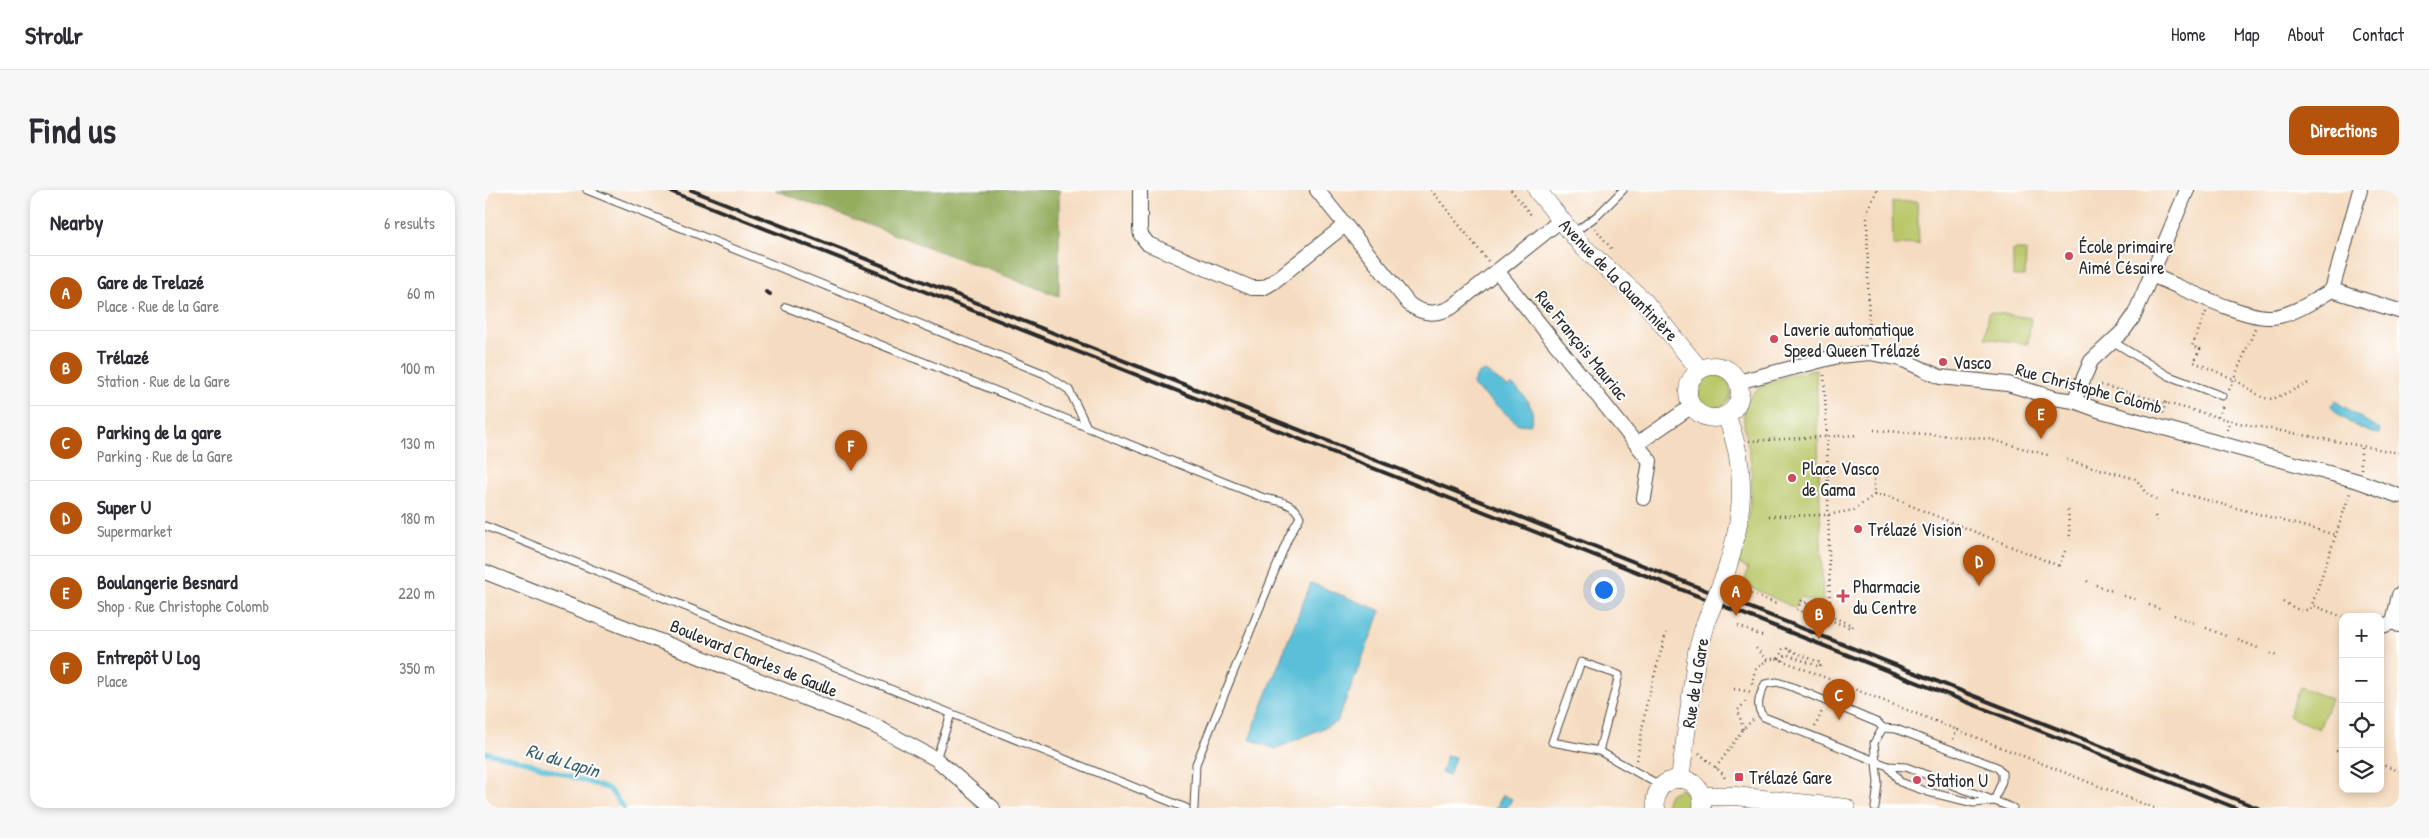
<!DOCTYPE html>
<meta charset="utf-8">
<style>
body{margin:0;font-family:"Patrick Hand",sans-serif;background:#f7f7f7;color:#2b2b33}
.controls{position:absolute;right:15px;bottom:15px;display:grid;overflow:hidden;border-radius:10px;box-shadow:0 2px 8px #0003}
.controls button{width:45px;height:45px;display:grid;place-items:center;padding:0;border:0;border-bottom:1px solid #e1e1e2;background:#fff;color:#2b2b33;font:25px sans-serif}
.you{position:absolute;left:1118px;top:399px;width:18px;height:18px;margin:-12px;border:4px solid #fff;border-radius:50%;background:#1a73e8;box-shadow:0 0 0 8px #1a73e833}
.badge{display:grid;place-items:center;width:32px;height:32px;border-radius:50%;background:#b45309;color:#fff;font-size:16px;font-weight:700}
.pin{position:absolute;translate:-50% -41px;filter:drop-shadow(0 1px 2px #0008)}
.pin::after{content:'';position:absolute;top:26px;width:18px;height:15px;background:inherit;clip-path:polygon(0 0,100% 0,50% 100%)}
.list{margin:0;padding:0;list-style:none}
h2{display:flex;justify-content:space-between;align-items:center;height:65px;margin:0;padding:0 20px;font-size:21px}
h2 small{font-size:16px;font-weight:400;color:#7c7c81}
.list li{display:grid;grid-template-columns:32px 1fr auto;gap:15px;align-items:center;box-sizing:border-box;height:75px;padding:0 20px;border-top:1px solid #e1e1e2}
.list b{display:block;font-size:19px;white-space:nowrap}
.list p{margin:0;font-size:16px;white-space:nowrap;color:#7c7c81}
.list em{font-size:16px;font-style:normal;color:#7c7c81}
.icon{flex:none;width:28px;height:28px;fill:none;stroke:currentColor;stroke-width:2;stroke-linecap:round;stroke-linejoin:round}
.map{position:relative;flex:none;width:1914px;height:618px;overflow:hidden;border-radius:15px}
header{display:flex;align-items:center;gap:30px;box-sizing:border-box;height:70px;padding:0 25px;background:#fff;border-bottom:1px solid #e1e1e2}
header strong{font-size:24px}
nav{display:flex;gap:28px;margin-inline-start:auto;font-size:18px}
.intro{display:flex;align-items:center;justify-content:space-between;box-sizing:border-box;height:120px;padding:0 30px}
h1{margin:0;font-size:35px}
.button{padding:12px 22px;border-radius:15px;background:#b45309;color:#fff;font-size:18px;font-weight:700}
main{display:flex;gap:30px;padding:0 30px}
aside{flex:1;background:#fff;border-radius:15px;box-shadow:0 2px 8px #0003}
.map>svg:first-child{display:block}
</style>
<header>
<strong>Strollr</strong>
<nav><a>Home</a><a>Map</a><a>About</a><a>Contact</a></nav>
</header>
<div class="intro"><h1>Find us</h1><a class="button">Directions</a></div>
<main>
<aside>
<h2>Nearby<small>6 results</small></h2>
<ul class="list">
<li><span class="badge">A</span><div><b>Gare de Trelazé</b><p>Place · Rue de la Gare</p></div><em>60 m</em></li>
<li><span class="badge">B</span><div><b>Trélazé</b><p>Station · Rue de la Gare</p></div><em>100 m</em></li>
<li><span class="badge">C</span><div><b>Parking de la gare</b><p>Parking · Rue de la Gare</p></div><em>130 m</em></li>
<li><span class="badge">D</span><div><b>Super U</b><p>Supermarket</p></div><em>180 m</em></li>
<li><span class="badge">E</span><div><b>Boulangerie Besnard</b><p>Shop · Rue Christophe Colomb</p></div><em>220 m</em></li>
<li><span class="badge">F</span><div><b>Entrepôt U Log</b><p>Place</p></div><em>350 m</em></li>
</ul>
</aside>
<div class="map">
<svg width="1914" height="618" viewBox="0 0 1914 618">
<rect width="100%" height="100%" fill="#fff"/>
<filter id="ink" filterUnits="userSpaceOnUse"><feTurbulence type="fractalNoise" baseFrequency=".02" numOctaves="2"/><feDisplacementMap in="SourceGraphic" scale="10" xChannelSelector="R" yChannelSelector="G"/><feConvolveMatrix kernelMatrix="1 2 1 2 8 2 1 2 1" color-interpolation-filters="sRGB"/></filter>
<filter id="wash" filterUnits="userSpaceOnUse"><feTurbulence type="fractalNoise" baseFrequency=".0096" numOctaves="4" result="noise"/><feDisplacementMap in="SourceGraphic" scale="20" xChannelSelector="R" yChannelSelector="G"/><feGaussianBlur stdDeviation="1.12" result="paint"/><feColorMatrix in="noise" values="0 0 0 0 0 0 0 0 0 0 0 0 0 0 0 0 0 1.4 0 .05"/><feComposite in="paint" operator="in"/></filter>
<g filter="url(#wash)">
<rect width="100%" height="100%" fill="#f5dcc0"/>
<g fill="#bac769" stroke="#72794a">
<polygon points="1432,11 1434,54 1408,55 1407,12"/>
<polygon points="1528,60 1541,60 1540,86 1528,86"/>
<polygon points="1504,122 1546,128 1543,154 1500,148"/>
<path d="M 1331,179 L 1338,415 L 1315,407 L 1310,418 L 1259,394 L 1263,379 L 1251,372 C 1262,335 1270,306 1265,267 C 1263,249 1252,223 1265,207 C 1279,189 1310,185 1331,179 Z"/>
<circle cx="1229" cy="201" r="17"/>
<polygon points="1815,497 1846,509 1834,539 1803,526"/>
<polygon points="1196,599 1206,606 1206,618 1183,618 1181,612 1184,604"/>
</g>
<polygon fill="#93ac5d" stroke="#5f6c44" points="290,0 574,0 574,106"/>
<g fill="#5abfd8" stroke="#427582">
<path d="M 1000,181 L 1023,197 L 1026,194 C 1037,201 1054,221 1045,235 L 1033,234 L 987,195 L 993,184 Z"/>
<path d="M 1850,211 L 1895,240 L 1894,244 C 1881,243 1850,227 1846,215 Z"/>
<polygon points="826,393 896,421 852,532 790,559 764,549"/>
<polygon points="962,565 970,567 964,586 956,583"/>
<polygon points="1018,605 1027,609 1022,618 1011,618"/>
</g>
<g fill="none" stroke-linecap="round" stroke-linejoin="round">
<polyline stroke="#5abfd8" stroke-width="4.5" points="0,562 41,572 124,599 139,618"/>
</g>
</g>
<g filter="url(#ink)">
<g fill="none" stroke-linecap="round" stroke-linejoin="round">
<defs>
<g id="service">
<polyline points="102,0 560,184 584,200 602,237"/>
<polyline points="1087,44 1113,25 1138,0"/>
<path d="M 301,117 L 779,308 C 793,311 809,312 815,327 L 804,346 L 711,574 L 709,618"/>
<polyline points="1627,151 1684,186 1737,206"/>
<polyline points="0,336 701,618"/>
<path d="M 1398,538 L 1393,533 L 1305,496 L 1292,492 L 1280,494 C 1275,505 1269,517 1279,527 L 1403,576 L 1421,577 L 1528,618"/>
<polyline points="1114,561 1134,485 1096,472 1067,552 1114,561 1176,596"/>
<polyline points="451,569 466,524"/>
<polyline points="1390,618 1393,593 1389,553 1398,538 1411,539 1512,577 1517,583 1517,591 1509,611 1489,613 1443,602 1415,592 1403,576"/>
</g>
<g id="minor">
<polyline points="655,0 655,39 656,45 663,54 767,98 778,98 787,93 860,35"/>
<path d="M 832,0 L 924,114 C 938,125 952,125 967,117 L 1076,30"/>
<polyline points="1012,81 1165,271 1159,308"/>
<path d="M 1666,85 C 1697,97 1752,126 1783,127 C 1804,128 1830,110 1847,100 L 1914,121"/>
<polyline points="1847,100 1875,0"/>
<polyline points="1253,192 1353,166 1385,163 1416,169 1455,187 1523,194 1569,208 1589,211 1613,220 1873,291 1914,306"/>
<polyline points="1589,211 1606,171 1639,140 1649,126 1702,0"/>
<polyline points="1152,254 1207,216"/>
<polyline points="0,382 390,536 451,569 508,618"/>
<polyline points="1914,405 1908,432 1914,435"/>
<polyline points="1895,437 1908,432"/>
</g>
<g id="tertiary">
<polyline points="1052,0 1098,57 1158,110 1215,180"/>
<circle cx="1229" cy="202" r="26"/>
<path d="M 1241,382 C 1259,328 1263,278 1241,225"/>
<polyline points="1195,589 1212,462 1220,434"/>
<polyline points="1217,606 1250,606 1361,618"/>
<path d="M 1171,618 C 1165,580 1222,579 1217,618"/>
</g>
</defs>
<use href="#service" stroke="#494641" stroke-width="9"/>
<use href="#minor" stroke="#494641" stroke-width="16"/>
<use href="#tertiary" stroke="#494641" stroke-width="19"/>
<g stroke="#494641" stroke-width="2.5" stroke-dasharray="1 4" stroke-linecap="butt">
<polyline points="946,0 1003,71"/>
<polyline points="1026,0 1047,26"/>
<polyline points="1110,38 1128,61"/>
<polyline points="1721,122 1707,156 1715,159 1709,172 1749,189 1778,208 1788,209 1826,192"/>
<polyline points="1384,149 1382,22 1392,0"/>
<polyline points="1616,195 1754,233 1914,263"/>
<polyline points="1744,200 1770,139"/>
<polyline points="1678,223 1681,212"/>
<polyline points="1733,227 1738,215"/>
<polyline points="1389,240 1504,249 1566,266"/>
<polyline points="1742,240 1745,230"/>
<polyline points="1264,251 1373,245"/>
<polyline points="1582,270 1651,289 1660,302 1674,312"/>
<polyline points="1876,279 1876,257"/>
<polyline points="1688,301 1851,345"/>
<polyline points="1389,305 1403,306 1421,313"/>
<polyline points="1424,315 1574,376"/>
<polyline points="1583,320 1585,350"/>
<polyline points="1284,326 1342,325 1369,320 1389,305 1389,284"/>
<polyline points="1670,326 1672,331"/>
<polyline points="1574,376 1580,361"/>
<polyline points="1602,391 1603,392"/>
<polyline points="1611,395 1627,401"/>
<polyline points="1266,404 1292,414"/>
<polyline points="1639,406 1652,410"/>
<polyline points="1798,412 1816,421 1825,419 1827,415"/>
<polyline points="1664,415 1677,420"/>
<polyline points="1312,420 1317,410 1345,420 1342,247 1339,183"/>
<polyline points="1317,422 1318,420 1366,438 1367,435 1320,416 1322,412"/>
<polyline points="1689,425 1709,433"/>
<polyline points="1858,427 1827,415 1865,303"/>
<polyline points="1253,436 1280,447"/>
<polyline points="1721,438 1741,446"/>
<polyline points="1753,450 1773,458"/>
<polyline points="1785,463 1794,467"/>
<polyline points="1294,469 1299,456"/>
<polyline points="1282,470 1291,468 1669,618"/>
<polyline points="1298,471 1301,464 1335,477 1336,473 1302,459 1303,458"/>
<polyline points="1267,494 1270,480 1282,470 1269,456"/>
<polyline points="1249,499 1267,502"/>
<polyline points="1345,502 1350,490"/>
<polyline points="1330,537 1337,521"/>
<polyline points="1258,539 1253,520 1263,509"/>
<polyline points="1468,549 1472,539"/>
<polyline points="1851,561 1858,562"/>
<polyline points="1214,563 1238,584 1241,591"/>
<polyline points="1152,570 1161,516 1181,443"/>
<polyline points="1895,574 1914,581"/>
<polyline points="1231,578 1258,539 1268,530"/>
</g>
<use href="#service" stroke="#fff" stroke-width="7"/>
<use href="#minor" stroke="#fff" stroke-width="14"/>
<use href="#tertiary" stroke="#fff" stroke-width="18"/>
<g stroke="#2b2b2b" stroke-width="4">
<polyline points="182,0 1751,618"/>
<polyline points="206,0 1773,618"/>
<polyline points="281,102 285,104"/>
</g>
<defs>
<polyline id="tertiary-bridge" points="1220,434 1241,382"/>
</defs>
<use href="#tertiary-bridge" stroke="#494641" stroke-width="19" stroke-linecap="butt"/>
<use href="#tertiary-bridge" stroke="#fff" stroke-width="18"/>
</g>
</g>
<g fill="#d1495b" stroke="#fff" stroke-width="2">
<circle cx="1584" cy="66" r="5"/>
<circle cx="1289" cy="149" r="5"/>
<circle cx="1458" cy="172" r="5"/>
<circle cx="1307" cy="288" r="5"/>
<circle cx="1373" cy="339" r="5"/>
<path d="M1355.5 398.5h5v5h5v5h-5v5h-5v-5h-5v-5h5z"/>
<rect x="1249" y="582" width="10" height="10" rx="2.5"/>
<circle cx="1432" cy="590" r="5"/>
</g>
<g text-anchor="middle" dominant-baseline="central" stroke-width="4" stroke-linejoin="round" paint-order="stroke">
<g font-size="18" fill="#2b2b2b" stroke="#fff" text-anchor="start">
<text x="1594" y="56">École primaire<tspan x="1594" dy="21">Aimé Césaire</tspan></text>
<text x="1299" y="139">Laverie automatique<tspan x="1299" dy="21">Speed Queen Trélazé</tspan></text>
<text x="1468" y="172">Vasco</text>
<text x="1317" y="278">Place Vasco<tspan x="1317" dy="21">de Gama</tspan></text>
<text x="1383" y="339">Trélazé Vision</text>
<text x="1368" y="396">Pharmacie<tspan x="1368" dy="21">du Centre</tspan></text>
<text x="1264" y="587">Trélazé Gare</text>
<text x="1442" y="590">Station U</text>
</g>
<g font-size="18" fill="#2b2b2b" stroke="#fff">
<text transform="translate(1134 90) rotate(46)">Avenue de la Quantinière</text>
<text transform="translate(1097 155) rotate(51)">Rue François Mauriac</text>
<text transform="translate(1604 198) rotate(15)">Rue Christophe Colomb</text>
<text transform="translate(269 468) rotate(22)">Boulevard Charles de Gaulle</text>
<text transform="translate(1210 493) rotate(-81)">Rue de la Gare</text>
</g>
<g font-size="19" font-style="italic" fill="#3b5f68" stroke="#fff">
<text transform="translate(78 570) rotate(17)">Ru du Lapin</text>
</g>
</g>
</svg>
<div class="controls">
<button>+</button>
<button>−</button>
<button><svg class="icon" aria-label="locate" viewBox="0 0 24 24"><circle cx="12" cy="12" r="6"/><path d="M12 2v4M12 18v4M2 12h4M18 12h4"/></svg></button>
<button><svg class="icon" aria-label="layers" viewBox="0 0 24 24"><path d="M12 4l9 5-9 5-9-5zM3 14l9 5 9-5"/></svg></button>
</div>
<div class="you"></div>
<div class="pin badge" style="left:1251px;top:426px">A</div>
<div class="pin badge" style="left:1334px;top:449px">B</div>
<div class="pin badge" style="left:1354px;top:530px">C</div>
<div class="pin badge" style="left:1494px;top:396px">D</div>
<div class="pin badge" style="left:1556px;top:249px">E</div>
<div class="pin badge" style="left:366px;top:281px">F</div>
</div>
</main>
